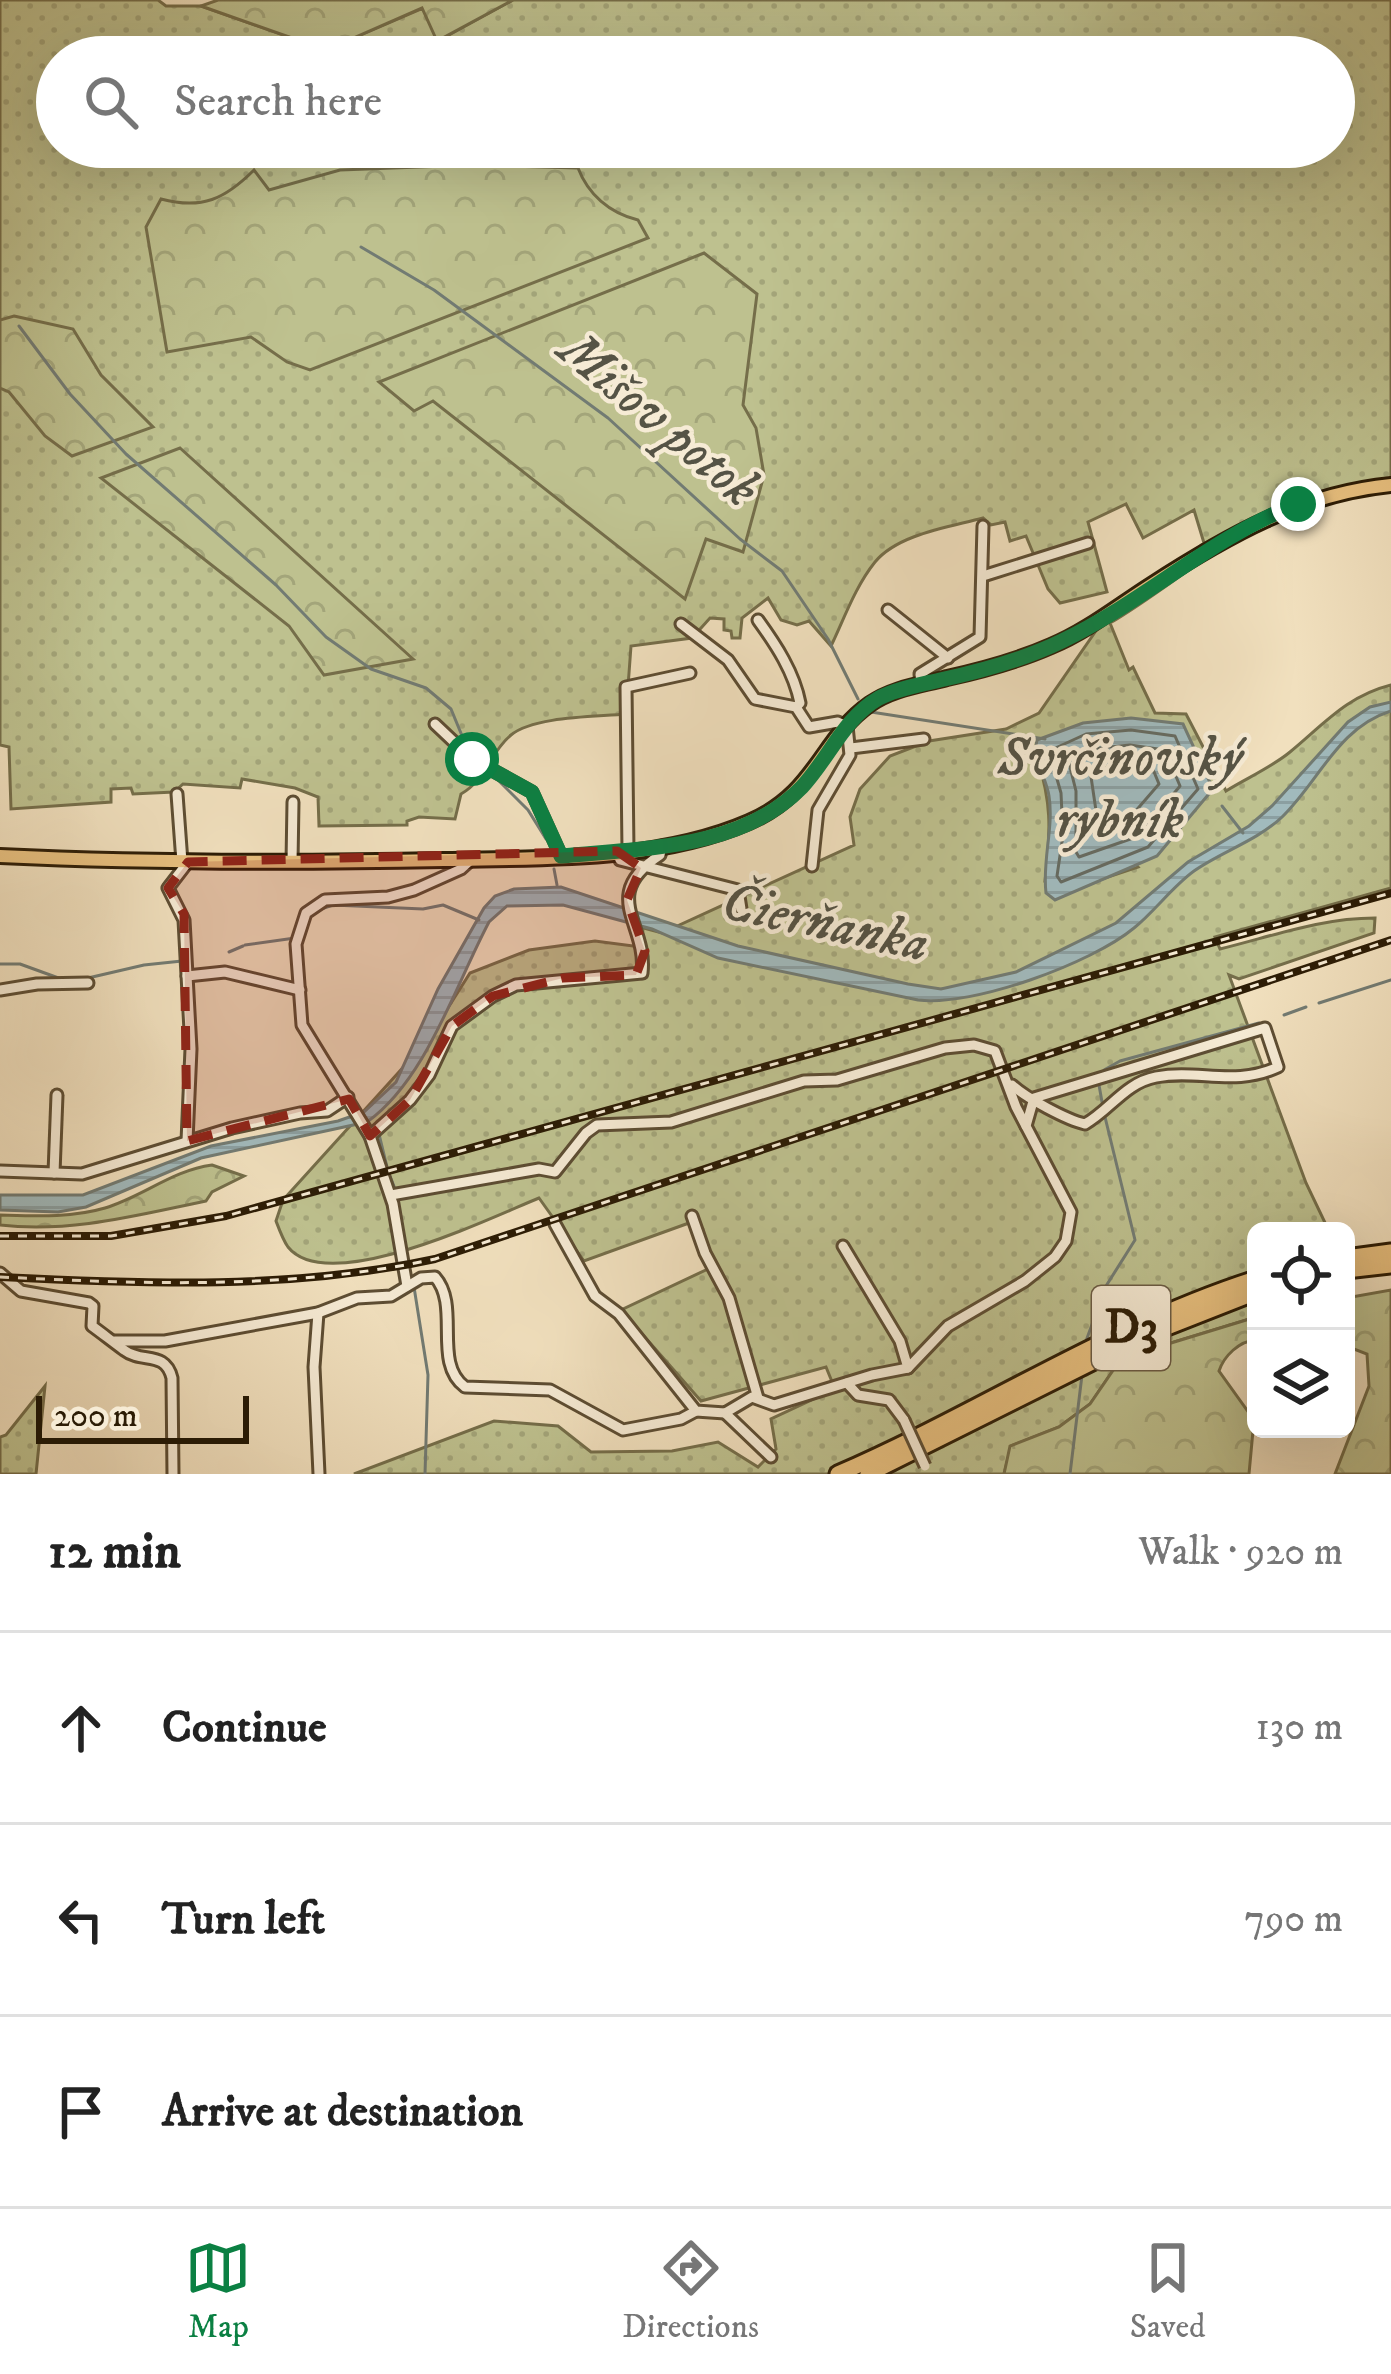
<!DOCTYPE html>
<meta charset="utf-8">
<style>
body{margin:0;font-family:"IM FELL DW Pica",serif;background:#f2f2f2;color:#222}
.controls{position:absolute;right:36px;bottom:36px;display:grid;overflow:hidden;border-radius:18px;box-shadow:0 12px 48px #0002}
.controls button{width:108px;height:108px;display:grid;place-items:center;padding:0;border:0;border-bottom:3px solid #e0e0e0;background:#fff;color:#222;font:60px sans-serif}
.scale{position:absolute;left:36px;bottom:30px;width:213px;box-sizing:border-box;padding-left:12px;border:6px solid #2c1c05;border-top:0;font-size:33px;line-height:42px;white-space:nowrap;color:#2c1c05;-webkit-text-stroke:9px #f6ebd5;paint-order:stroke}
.stop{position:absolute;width:36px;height:36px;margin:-27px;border:9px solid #0b8043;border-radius:50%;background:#fff}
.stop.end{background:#0b8043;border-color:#fff;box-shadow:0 3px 12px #0008}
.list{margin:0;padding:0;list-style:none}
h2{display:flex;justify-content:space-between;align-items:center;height:156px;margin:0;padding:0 48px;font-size:51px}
h2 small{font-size:39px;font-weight:400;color:#767676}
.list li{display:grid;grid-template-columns:78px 1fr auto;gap:36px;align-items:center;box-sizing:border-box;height:192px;padding:0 48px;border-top:3px solid #e0e0e0}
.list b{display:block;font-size:45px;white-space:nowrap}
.list em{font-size:39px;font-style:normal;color:#767676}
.icon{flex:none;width:66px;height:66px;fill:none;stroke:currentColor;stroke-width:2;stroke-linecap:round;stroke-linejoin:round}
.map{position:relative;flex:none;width:1391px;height:1474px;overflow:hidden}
.search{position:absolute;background:#fff;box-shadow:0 12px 48px #0002;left:36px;right:36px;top:36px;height:132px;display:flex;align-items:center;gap:30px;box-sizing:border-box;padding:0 42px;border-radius:66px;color:#767676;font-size:45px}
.sheet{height:732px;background:#fff}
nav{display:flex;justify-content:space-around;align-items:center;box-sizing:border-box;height:168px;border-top:3px solid #e0e0e0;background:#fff;font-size:33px;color:#767676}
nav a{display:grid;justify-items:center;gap:6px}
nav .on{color:#0b8043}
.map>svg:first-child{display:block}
</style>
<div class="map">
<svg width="1391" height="1474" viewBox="0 0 1391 1474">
<defs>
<pattern id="grass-dots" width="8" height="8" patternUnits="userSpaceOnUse" patternTransform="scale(3)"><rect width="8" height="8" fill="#bec18f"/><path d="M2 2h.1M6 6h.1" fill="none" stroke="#a3a57a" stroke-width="1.8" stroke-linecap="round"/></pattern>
<pattern id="forest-crowns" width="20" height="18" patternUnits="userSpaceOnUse" patternTransform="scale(3)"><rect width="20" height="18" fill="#bec18f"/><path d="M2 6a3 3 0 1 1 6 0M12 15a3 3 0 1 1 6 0" fill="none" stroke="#a3a57a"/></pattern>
<pattern id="water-rules" width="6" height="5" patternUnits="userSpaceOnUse" patternTransform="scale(3)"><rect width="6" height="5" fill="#a1babd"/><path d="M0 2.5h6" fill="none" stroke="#8b9fa1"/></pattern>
</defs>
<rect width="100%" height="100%" fill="#f1e0be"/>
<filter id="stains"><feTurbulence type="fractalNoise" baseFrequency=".00167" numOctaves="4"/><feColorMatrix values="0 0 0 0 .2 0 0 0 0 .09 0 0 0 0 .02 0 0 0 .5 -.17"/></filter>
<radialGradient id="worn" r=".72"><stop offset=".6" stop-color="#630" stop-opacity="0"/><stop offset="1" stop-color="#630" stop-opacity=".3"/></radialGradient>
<g fill="url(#grass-dots)" stroke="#756e4a" stroke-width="3" fill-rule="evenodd">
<path d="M 0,0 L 158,0 L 166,6 L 201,6 L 326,50 L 423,8 L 438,41 L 513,0 L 1391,0 L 1391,490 C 1364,495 1335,497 1309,505 C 1236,526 1175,585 1110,623 L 1129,670 L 1133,667 L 1155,713 L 1186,714 L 1226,791 C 1247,778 1272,767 1290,752 C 1324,724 1347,696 1391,685 L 1391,888 L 1215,937 L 1220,949 C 1273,936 1321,918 1375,918 L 1374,933 L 1239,979 L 1229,975 L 1306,1183 L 1329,1231 L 1256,1231 L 1256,1317 L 1171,1343 L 1114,1369 L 1090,1404 L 1059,1427 L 1011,1446 L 1004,1474 L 354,1474 L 494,1421 L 558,1426 L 591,1452 L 672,1451 L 718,1442 L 758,1467 L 776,1449 L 771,1419 L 835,1389 L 826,1367 L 701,1401 L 621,1310 L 710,1268 L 689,1223 L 584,1261 L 539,1198 C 490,1218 328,1297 288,1247 C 283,1240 279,1229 276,1221 L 283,1200 L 427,1041 L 470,973 L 529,950 L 595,941 L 633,946 L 642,942 L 636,926 L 662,933 L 854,845 L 850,817 L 860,789 L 890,756 L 929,741 L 1006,729 L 1039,713 L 1100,625 L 1204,543 L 1194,510 L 1143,538 L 1126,504 L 1088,522 L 1107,592 L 1060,603 L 1048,589 L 1026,536 L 1010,541 L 1005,522 L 991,525 L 983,518 C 950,527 898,534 875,562 C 855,587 844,619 831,646 L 809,621 L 797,625 L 781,620 L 768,598 L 742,618 L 740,638 L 732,638 L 731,631 L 724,630 L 724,619 L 710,618 L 692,638 L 631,646 L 626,714 C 596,717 534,716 511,735 C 490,752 486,780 461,794 L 455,819 L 419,817 L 407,821 L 407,825 L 319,826 L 318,797 L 295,788 L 242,779 L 240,788 L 183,784 L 174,792 L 133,794 L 131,788 L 111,789 L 111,802 L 11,809 L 9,747 L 0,745 ZM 57,57 L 1334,57 L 1334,147 L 57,147 ZM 1035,752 L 1138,867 L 1099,880 L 1045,881 C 1051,830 1052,800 1035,752 Z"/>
<polygon points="45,1386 36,1474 0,1474 0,1437 6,1435"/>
</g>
<g fill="url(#forest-crowns)" stroke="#756e4a" stroke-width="3">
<polygon points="218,0 513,0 437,41 422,8 326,50 201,6"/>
<path d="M 473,165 L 578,168 C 588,194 609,213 638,220 L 648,238 L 310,370 L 287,362 L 251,337 L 167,352 L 146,227 L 161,199 C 202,210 225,199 254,170 L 269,190 L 340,170 Z"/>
<polygon points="704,253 757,294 743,405 756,428 764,475 743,552 706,539 685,599 433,401 414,411 379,382"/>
<polygon points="14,316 73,329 101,375 153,427 72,456 45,436 9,392 0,388 0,320"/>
<polygon points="180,448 413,659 324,675 289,626 101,478"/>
<path d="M 212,1165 L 244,1176 L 212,1192 L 206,1201 C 137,1215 72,1233 0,1225 L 0,1215 C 35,1216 71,1218 105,1208 C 142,1197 173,1170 212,1165 Z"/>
<polygon points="1391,1290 1391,1474 1335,1474 1369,1386 1367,1354 1346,1346 1346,1298"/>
<path d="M 1256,1317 L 1256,1340 C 1239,1341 1224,1356 1219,1371 L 1254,1420 L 1249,1474 L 1004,1474 L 1010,1446 L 1059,1427 L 1090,1404 L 1114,1369 L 1171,1343 Z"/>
</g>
<g fill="url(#water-rules)" stroke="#727b73" stroke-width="3">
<path d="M 1391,702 L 1391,711 C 1337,728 1319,782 1281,818 C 1256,841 1221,852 1194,871 C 1172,887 1155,911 1134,928 C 1092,963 973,1007 918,1000 L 718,958 L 652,929 L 563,905 L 507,906 L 489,922 C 455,986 426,1080 367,1122 L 201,1158 L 86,1207 L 58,1212 L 0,1210 L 0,1195 L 83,1195 L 211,1146 L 338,1121 L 364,1112 L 396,1082 L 438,989 L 484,908 L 495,896 L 514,889 L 561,887 L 738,946 L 908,984 L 941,989 L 1016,972 L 1116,923 L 1188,862 L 1249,826 L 1272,806 L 1348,722 L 1370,707 Z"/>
<path d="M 1131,718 L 1183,724 L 1213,789 L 1157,856 L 1055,900 L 1046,893 C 1042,860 1054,828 1049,796 C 1046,776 1032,760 1037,740 L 1083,723 Z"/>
</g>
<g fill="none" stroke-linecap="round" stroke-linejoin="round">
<g stroke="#666b61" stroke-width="3">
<polygon points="1131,730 1175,736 1198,789 1148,847 1061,882 1057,876 1063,835 1061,793 1049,751 1086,734"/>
<polygon points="1130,745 1165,750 1180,786 1139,836 1079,857 1076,852 1076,791 1068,759 1090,749"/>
<polygon points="1130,763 1152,767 1159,784 1127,821 1099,831 1090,770"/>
</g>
<g stroke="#727b73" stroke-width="3">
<polyline points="361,247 434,290 608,418 740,539 782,571 828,639 858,699"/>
<polyline points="19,326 70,394 126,454 276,585 326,637 371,669 426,688 451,709 465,743"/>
<polyline points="871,712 1045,739"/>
<polyline points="495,777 528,810 546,839"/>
<polyline points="1222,806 1243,833"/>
<polyline points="554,869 557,885"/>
<polyline points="318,910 333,905 423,909 443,905 479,920"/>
<polyline points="245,945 295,938"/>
<polyline points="229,952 243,946"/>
<polyline points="0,964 20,964 64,980"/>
<polyline points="88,978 144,965 182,961"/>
<polyline points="1319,1003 1391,980"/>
<polyline points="1284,1015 1306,1007"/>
<polyline points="1104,1070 1120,1061 1259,1023"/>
<polyline points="1099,1085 1102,1102"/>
<polyline points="379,1134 387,1167"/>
<polyline points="390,1176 395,1189"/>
<polyline points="414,1287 428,1375 425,1474"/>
<polyline points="1086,1341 1106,1286 1135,1240 1105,1117"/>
<polyline points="1070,1474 1082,1375"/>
</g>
<defs>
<g id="minor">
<polyline points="983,576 1088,543"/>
<polyline points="888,610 948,658"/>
<path d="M 758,620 C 776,645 794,672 800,703 L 796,707"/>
<polyline points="681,624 728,660 755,699 796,707 809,727 838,722 847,726 850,755 818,810 812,866"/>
<polyline points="921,684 920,674 980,637 983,526"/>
<polyline points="435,724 472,759 532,792 561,856"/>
<polyline points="851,748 924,739"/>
<polyline points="177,794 182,862"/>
<polyline points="628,850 626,687 690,673"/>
<polyline points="617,852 620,860 738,890 741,909"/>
<polyline points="292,862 293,802"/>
<polyline points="187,976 225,972 300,990"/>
<polyline points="0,990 37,984 88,983"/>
<path d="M 1012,1085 C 1026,1098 1067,1120 1085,1124 C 1111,1109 1125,1083 1156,1077 C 1199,1069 1234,1087 1278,1067 L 1265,1028 L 1034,1098 L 1026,1126"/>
<path d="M 370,1136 L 410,1100 L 429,1075 L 452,1026 L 493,996 L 516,985 L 642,973 C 648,923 598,896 660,855 L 662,846"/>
<polyline points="187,1141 191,1049 184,920 168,888 188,862"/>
<polyline points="0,1171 82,1174 232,1128 300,1113 327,1111 348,1097"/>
<polyline points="54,1173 57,1095"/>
<polyline points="391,1195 539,1169 555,1172 586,1133 597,1125 671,1122 804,1081 837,1080 945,1048 974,1045 995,1051 1016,1107 1071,1212 1066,1241 1055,1257 1025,1281 948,1326 908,1368 872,1375 774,1405 752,1397 725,1413 696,1411 619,1314 595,1296 555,1224"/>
<polyline points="692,1216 705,1253 729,1298 758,1398"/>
<polyline points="843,1246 900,1341 908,1368"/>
<path d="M 0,1273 L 21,1291 L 89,1303 L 93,1306 L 92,1326 C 103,1334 113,1342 124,1350 C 142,1364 165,1350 172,1378 L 173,1474"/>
<polyline points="407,1286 393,1204 370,1136 302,1025 296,944 306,913 325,900 388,897 414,890 461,869 471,860"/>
<polyline points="318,1313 314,1367 319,1474"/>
<path d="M 115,1341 L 165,1341 L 318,1313 L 357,1298 L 391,1296 L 421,1278 L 435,1277 C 461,1306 432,1363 465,1387 L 550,1390 L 623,1430 L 681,1419 L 696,1411"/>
<polyline points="847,1383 858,1395 889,1400 904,1420"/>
<polyline points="725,1413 771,1457"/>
</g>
<path id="major" d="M 0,856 C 148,863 296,863 444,860 C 543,858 657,862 749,822 C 817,793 821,738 870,704 C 893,688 921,685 947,678 C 983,670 1017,661 1051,646 C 1087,631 1118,606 1151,585 C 1227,536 1300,494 1391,485"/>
<g id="highway">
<polyline points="1346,1258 1391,1252"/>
<polyline points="1346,1270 1391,1265"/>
<path d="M 838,1474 C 979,1413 1109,1326 1256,1279"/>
<polyline points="868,1474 1144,1336 1256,1292"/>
</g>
</defs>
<use href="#minor" stroke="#5d4d33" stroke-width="15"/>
<use href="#major" stroke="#2c1c05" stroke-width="18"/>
<use href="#highway" stroke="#2c1c05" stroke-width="21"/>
<use href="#minor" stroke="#f6ebd5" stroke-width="9"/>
<use href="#major" stroke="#e8c07f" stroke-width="12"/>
<use href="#highway" stroke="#e8c07f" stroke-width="15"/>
<defs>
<g id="rail">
<polyline points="0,1236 111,1236 226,1216 1391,893"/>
<path d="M 0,1277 C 146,1284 292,1290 435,1259 L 1391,940"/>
</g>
</defs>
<use href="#rail" stroke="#2c1c05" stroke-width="8"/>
<use href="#rail" stroke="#f6ebd5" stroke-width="3" stroke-dasharray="9" stroke-linecap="butt"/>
<defs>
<polyline id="minor-bridge" points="904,1420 925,1466"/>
</defs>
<use href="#minor-bridge" stroke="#5d4d33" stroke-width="15" stroke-linecap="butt"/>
<use href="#minor-bridge" stroke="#f6ebd5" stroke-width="9"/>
</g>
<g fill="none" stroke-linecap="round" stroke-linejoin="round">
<path stroke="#0b8043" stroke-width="15" d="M 472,759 L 532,792 L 561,856 C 642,848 741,850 802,787 C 829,758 844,718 879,698 C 898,688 920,685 940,680 C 982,671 1023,660 1062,641 C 1144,602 1211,537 1298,504"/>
</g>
<path fill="#8f2418" fill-opacity="0.2" stroke="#8f2418" stroke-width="9" stroke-dasharray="24 15" stroke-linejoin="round" d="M 617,851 L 641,868 L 627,900 L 645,951 L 636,975 L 563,978 L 493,996 L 452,1026 L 410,1100 L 370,1136 L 349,1099 L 187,1141 L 184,914 L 168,888 L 188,862 Z"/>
<g text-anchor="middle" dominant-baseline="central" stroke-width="9" stroke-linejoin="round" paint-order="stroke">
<rect fill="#f6ebd5" stroke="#695a43" stroke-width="3" x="1092" y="1286" width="78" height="84" rx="9"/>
<g font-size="48" font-weight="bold" fill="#2c1c05">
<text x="1131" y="1328">D3</text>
</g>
<g font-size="54" font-style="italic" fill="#555345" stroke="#f6ebd5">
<text transform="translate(658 420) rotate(40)">Mišov potok</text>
<text x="1120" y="759">Svrčinovský<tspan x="1120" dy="62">rybník</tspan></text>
<text transform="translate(825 924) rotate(12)">Čierňanka</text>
</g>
</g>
<rect width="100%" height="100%" filter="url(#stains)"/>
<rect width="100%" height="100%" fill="url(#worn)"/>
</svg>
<div class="controls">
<button><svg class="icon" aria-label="locate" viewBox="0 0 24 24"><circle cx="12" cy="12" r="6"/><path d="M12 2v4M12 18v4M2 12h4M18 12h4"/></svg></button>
<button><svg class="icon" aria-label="layers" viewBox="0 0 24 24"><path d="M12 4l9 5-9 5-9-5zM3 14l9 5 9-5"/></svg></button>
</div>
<div class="scale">200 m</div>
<div class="stop" style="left:472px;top:759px"></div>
<div class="stop end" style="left:1298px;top:504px"></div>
<div class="search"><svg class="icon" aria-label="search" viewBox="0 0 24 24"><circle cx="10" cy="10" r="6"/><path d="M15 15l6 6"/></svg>Search here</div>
</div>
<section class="sheet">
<h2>12 min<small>Walk · 920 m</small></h2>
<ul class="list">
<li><svg class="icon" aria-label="ahead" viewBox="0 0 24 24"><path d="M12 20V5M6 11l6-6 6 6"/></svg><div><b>Continue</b></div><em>130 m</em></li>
<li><svg class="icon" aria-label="left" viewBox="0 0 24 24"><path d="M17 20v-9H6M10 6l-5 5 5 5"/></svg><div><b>Turn left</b></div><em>790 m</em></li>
<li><svg class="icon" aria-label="arrive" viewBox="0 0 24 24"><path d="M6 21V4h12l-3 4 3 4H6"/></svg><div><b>Arrive at destination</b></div></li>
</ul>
</section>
<nav>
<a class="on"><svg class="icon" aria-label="map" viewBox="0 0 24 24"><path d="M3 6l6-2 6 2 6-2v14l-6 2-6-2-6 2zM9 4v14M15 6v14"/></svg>Map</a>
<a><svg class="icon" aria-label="directions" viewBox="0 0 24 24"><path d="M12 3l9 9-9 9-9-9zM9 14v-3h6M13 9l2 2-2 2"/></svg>Directions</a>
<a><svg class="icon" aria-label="saved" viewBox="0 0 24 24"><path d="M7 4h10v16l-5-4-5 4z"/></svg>Saved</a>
</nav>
